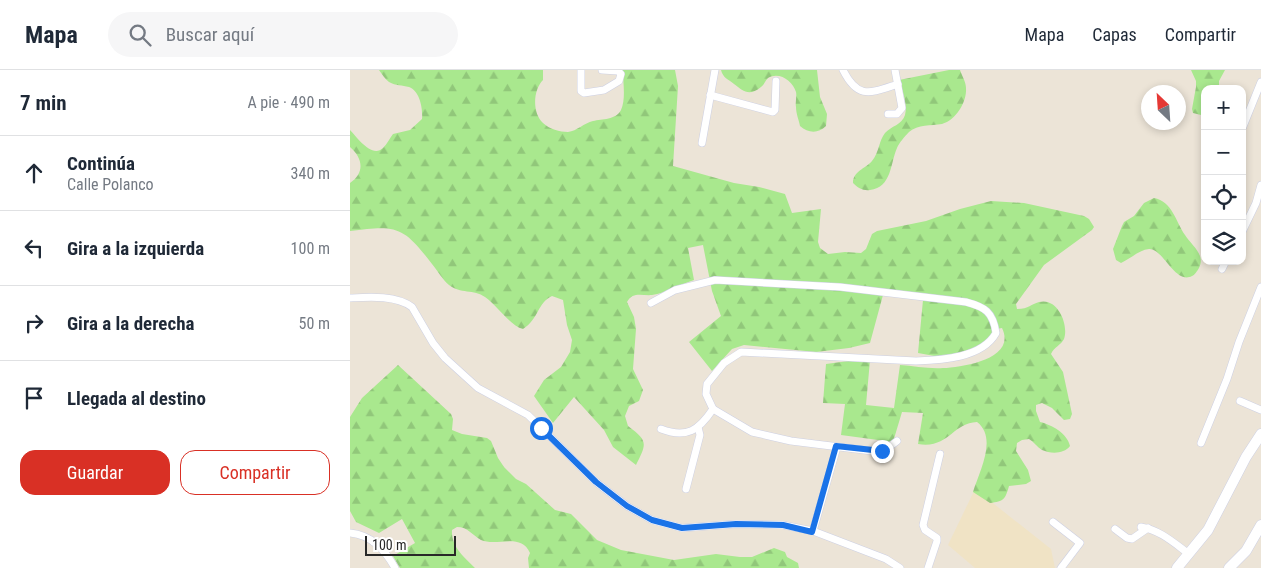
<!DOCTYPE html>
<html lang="es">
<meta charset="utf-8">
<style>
body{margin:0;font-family:"Roboto Condensed",sans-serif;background:#f6f6f7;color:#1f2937}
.controls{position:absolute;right:15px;top:15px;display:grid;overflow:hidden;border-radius:10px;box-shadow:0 2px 8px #0003}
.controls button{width:45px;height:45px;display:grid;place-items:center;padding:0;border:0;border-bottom:1px solid #e0e1e3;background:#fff;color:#1f2937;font:25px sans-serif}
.compass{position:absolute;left:791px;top:15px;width:45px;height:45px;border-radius:50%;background:#fff;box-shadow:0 2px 8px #0003;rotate:335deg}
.scale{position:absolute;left:15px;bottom:12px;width:91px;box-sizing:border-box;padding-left:5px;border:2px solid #282828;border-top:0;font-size:14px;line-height:18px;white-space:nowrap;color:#282828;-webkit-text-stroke:4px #fff;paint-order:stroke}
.stop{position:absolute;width:15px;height:15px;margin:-11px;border:4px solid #1a73e8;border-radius:50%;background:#fff}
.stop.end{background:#1a73e8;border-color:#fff;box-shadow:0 1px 5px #0008}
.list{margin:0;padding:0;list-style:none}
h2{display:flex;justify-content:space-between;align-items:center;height:65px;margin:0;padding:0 20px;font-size:21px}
h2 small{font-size:16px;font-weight:400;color:#747a83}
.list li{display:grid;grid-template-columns:32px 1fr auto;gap:15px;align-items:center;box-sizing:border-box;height:75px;padding:0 20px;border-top:1px solid #e0e1e3}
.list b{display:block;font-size:19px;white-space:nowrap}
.list p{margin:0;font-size:16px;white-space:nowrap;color:#747a83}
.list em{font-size:16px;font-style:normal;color:#747a83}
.actions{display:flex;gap:10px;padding:15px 20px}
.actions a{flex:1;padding:11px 0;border:1px solid #d93025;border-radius:15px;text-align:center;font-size:18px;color:#d93025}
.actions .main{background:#d93025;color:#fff}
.icon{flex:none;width:28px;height:28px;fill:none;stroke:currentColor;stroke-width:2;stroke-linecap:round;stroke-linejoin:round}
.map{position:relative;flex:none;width:911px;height:498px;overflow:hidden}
header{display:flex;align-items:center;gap:30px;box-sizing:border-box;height:70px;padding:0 25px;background:#fff;border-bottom:1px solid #e0e1e3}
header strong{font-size:24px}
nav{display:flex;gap:28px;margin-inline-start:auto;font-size:18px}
.search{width:350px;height:45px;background:#f6f6f7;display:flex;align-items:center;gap:12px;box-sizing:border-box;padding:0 18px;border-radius:28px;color:#747a83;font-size:19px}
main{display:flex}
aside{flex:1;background:#fff}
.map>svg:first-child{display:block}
</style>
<header>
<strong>Mapa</strong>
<div class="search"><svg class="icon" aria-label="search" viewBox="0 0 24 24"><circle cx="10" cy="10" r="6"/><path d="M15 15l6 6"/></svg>Buscar aquí</div>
<nav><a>Mapa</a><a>Capas</a><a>Compartir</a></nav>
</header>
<main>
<aside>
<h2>7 min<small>A pie · 490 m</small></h2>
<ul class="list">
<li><svg class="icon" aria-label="ahead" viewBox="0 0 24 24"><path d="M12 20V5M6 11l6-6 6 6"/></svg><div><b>Continúa</b><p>Calle Polanco</p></div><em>340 m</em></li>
<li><svg class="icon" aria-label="left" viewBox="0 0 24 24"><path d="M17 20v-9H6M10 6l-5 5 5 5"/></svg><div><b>Gira a la izquierda</b></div><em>100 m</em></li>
<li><svg class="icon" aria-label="right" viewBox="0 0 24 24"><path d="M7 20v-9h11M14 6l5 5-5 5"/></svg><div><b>Gira a la derecha</b></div><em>50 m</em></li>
<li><svg class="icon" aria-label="arrive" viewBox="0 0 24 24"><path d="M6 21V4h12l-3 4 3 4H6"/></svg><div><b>Llegada al destino</b></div></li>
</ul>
<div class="actions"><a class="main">Guardar</a><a>Compartir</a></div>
</aside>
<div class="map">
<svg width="911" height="498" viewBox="0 0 911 498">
<defs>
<pattern id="forest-firs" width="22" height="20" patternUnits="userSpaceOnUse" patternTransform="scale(1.25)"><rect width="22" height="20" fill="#a9e88e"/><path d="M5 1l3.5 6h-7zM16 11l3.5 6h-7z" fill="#91c77a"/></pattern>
</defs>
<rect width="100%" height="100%" fill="#ece4d7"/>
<polygon fill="#f0e3c5" points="625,419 701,479 705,498 625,498 598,475"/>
<g fill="url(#forest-firs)">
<path d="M 29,0 L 193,0 L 193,10 C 183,20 182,43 193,53 C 199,59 210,62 218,62 C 227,61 234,53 243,51 C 252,49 266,50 271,40 C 276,29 273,13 273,1 L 268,0 L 325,0 L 328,16 L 323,96 L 384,113 L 409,117 L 435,124 L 442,143 L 471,139 L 468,172 L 470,178 L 478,184 L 495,182 L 511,183 L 516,179 L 522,164 L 527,161 L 576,151 L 610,139 L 641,131 L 674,133 L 734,146 L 739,149 L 744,157 L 742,160 L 694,195 L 666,234 L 667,239 C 679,239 681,234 689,232 C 708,227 719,255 714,269 C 711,275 704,277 701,284 L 713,302 L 722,344 L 720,349 L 714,350 L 702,338 L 692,333 L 686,335 L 686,341 L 690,352 C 702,355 717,363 720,376 C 714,384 701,384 692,380 C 687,377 684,372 679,369 L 672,370 L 667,373 L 666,381 L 678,400 L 681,411 L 676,414 L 659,416 C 655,430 654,431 640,433 L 623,422 C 629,402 648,368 627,352 C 602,353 599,379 568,374 L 573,343 L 552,342 L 543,372 L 491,365 L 495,334 L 473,333 L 476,294 L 506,290 L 520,290 L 516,335 L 544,338 L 550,295 C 564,296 579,299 593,298 C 613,297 667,289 652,258 L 647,259 L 639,269 L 625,280 L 590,287 L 568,283 L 573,230 L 533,225 L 520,273 L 499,278 L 466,282 L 394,275 L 382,279 L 362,301 L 339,272 L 371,246 L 362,221 L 353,175 L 338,178 L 344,210 C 331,214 316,223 302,225 C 292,226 283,221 277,232 L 284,247 L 286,259 L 283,299 L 293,320 L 289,331 L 279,336 L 275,346 L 278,356 C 298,371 297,373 286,395 L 263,377 L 254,360 L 224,327 L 203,353 L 184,326 L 194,310 L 211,297 L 220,282 L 222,270 L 217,255 L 213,230 L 202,226 C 187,233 189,249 173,259 C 160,256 147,235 135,227 C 124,219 110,224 99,215 C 92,209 88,201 82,194 C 53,156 47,155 0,161 L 0,113 C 15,103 13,88 0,77 L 0,60 C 7,67 22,89 33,78 C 37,74 40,68 43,64 L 60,60 L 72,49 C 73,39 70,21 59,17 C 52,15 46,16 39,12 C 35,9 32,4 29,0 Z"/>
<path d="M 371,0 L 467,0 L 470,27 L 477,44 L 476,56 C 468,64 458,63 450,56 C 449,50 446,44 446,37 C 445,32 447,27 446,22 C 443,11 429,1 418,8 C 415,11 414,15 411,17 C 399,27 393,21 384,14 C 378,9 373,8 371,0 Z"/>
<path d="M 599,0 L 610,0 C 612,6 616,12 616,18 C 617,32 606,50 592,54 C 581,56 568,54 559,62 C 555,66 549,73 547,78 C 540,94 542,117 520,120 C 513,121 508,118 503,113 C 503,101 515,99 522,91 C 529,83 529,70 535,63 C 541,56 552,55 555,45 C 558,35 552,20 549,10 Z"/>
<polygon points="841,0 875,0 869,11 869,19 855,19 855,46 843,43 842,39 846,17 846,11"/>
<path d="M 804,128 C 822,131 826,152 835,165 C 841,175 856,184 849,198 C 847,201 845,205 842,206 C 825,215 813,178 799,179 C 789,180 780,189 771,193 L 766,190 L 763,179 L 772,156 L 774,152 L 784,146 L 794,133 Z"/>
<path d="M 48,295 L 101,344 L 103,349 L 102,360 L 112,364 L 137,368 L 141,371 L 148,388 L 154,397 L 166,409 L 176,414 L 205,440 L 221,444 L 247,470 L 271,480 L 324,490 L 366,484 L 390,487 L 402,487 L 424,478 L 435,482 L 437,487 L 448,493 L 449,498 L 179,498 L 178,488 L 180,483 C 171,462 147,477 131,470 C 122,465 118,457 107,457 L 102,460 C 101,477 114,487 125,498 L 50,498 L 43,486 L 65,473 L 52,449 L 29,463 L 6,452 L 0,441 L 0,347 L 12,328 Z"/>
</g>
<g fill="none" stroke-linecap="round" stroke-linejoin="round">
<defs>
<g id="street">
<polyline points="231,0 231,21 234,23 254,20 269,11 271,4 268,1 252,0"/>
<path d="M 493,0 C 508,30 520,23 548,14"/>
<polyline points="360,25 423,42 425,40 426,11"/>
<polyline points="538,44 547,44 552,38 545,0"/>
<polyline points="892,59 911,12"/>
<polyline points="352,73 365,0"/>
<polyline points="892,162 906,133 911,115"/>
<polyline points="872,199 876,191"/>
<path d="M 0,228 C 19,227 46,225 62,237 L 83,273 L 95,288 L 128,318 L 178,345 L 246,412 L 277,436 L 302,450 L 332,458 L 386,454 L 433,455 L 463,461 L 536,489 L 550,498"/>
<path d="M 301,233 L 325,220 L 365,210 L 490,217 L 616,232 C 635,237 643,242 646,263 C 632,288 592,290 566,291 L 391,282 L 374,293 L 357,314 L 356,324 L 363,339 L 402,362 L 441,371 L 530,382 L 535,380 L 547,371"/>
<polyline points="890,331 911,340"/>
<path d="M 311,359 C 337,369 349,360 363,339"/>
<polyline points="851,373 877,309 889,272 911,217"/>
<polyline points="336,419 350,365 348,357"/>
<polyline points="703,452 730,473 711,498"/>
<path d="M 791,457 C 810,460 824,473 839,484"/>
<polyline points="765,459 777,468 782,469 798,458"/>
<polyline points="463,461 487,377"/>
<path d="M 0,463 C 22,465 35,480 45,498"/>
<polyline points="578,498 587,471 587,468 575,460 573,455 590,384"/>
</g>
<g id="secondary">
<polyline points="827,498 858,460 896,387 911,364"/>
<polyline points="879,498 896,481 911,455"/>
</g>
</defs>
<use href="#street" stroke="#cdd0e3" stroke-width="8"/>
<use href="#secondary" stroke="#cdd0e3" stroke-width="11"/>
<use href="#street" stroke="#fff" stroke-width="7"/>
<use href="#secondary" stroke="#fff" stroke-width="10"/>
</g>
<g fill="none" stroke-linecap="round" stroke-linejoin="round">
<polyline stroke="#1a73e8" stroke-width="6" points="191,358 246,412 277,436 302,450 332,458 386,454 433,455 462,462 486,376 532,381"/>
</g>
</svg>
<div class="controls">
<button>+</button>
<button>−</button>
<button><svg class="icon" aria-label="locate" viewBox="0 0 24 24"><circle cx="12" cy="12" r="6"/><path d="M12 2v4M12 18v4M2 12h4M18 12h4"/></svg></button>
<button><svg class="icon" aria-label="layers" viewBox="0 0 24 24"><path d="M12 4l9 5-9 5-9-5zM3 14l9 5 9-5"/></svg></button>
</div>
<svg class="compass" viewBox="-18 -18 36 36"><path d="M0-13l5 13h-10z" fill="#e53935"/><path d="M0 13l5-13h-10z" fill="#747a83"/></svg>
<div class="scale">100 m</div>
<div class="stop" style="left:191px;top:358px"></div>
<div class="stop end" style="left:532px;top:381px"></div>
</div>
</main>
